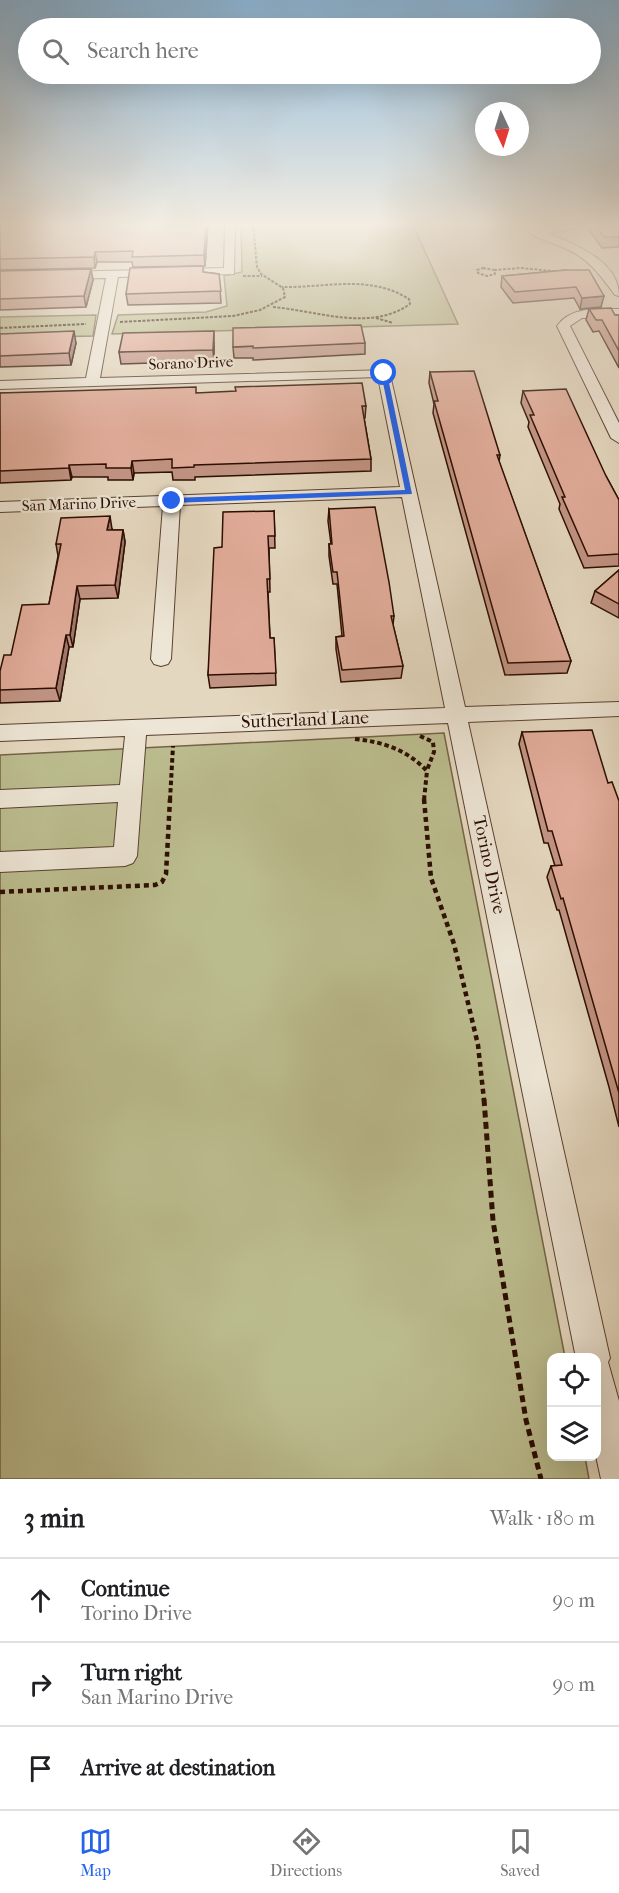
<!DOCTYPE html>
<meta charset="utf-8">
<style>
body{margin:0;font-family:"IM FELL French Canon",serif;background:#f2f2f2;color:#202124}
.controls{position:absolute;right:18px;bottom:18px;display:grid;overflow:hidden;border-radius:12px;box-shadow:0 6px 24px #0002}
.controls button{width:54px;height:54px;display:grid;place-items:center;padding:0;border:0;border-bottom:2px solid #e0e0e0;background:#fff;color:#202124;font:30px sans-serif}
.compass{position:absolute;left:475px;top:102px;width:54px;height:54px;border-radius:50%;background:#fff;box-shadow:0 6px 24px #0002;rotate:176deg}
.stop{position:absolute;width:18px;height:18px;margin:-14px;border:4px solid #2563eb;border-radius:50%;background:#fff}
.stop.end{background:#2563eb;border-color:#fff;box-shadow:0 2px 6px #0008}
.list{margin:0;padding:0;list-style:none}
h2{display:flex;justify-content:space-between;align-items:center;height:78px;margin:0;padding:0 24px;font-size:26px}
h2 small{font-size:20px;font-weight:400;color:#757577}
.list li{display:grid;grid-template-columns:39px 1fr auto;gap:18px;align-items:center;box-sizing:border-box;height:84px;padding:0 24px;border-top:2px solid #e0e0e0}
.list b{display:block;font-size:22px;white-space:nowrap}
.list p{margin:0;font-size:20px;white-space:nowrap;color:#757577}
.list em{font-size:20px;font-style:normal;color:#757577}
.icon{flex:none;width:33px;height:33px;fill:none;stroke:currentColor;stroke-width:2;stroke-linecap:round;stroke-linejoin:round}
.map{position:relative;flex:none;width:619px;height:1479px;overflow:hidden}
.search{position:absolute;background:#fff;box-shadow:0 6px 24px #0002;left:18px;right:18px;top:18px;height:66px;display:flex;align-items:center;gap:15px;box-sizing:border-box;padding:0 21px;border-radius:33px;color:#757577;font-size:22px}
.sheet{height:330px;background:#fff}
nav{display:flex;justify-content:space-around;align-items:center;box-sizing:border-box;height:84px;border-top:2px solid #e0e0e0;background:#fff;font-size:16px;color:#757577}
nav a{display:grid;justify-items:center;gap:3px}
nav .on{color:#2563eb}
.map>svg:first-child{display:block}
</style>
<div class="map">
<svg width="619" height="1479" viewBox="0 0 619 1479">
<rect width="100%" height="100%" fill="#e4d7bf"/>
<filter id="stains"><feTurbulence type="fractalNoise" baseFrequency=".00333" numOctaves="4"/><feColorMatrix values="0 0 0 0 .2 0 0 0 0 .09 0 0 0 0 .02 0 0 0 .5 -.17"/></filter>
<radialGradient id="worn" r=".72"><stop offset=".6" stop-color="#630" stop-opacity="0"/><stop offset="1" stop-color="#630" stop-opacity=".3"/></radialGradient>
<g fill="#bbbc8e" stroke="#746447" stroke-width="1.5">
<polygon points="241,225 413,225 458,324 112,334 118,315 206,312 227,306 224,276 242,272"/>
<polygon points="96,315 93,336 0,338 0,317"/>
<polygon points="444,733 565,1357 552,1358 552,1456 585,1457 589,1479 0,1479 0,755"/>
</g>
<g fill="none" stroke-linecap="round" stroke-linejoin="round">
<defs>
<g id="minor">
<polygon points="225,225 235,225 234,274 118,277 100,378 389,370 465,707 619,702 619,716 468,722 610,1358 608,1362 619,1401 619,1479 601,1479 596,1456 596,1358 576,1358 448,723 146,735 137,856 133,863 125,866 0,872 0,852 114,847 118,802 0,808 0,790 120,785 125,736 0,741 0,725 445,708 402,497 180,505 171,659 168,664 161,666 154,664 151,659 163,506 0,512 0,502 400,487 378,377 0,389 0,381 86,378 106,278 64,279 60,278 60,272 224,268"/>
<path d="M 520,225 L 533,225 L 538,227 L 584,225 L 579,228 L 548,233 C 575,245 619,260 619,296 L 615,295 C 602,277 590,261 571,251 C 555,243 531,238 520,225 Z"/>
<path d="M 612,309 L 619,309 L 619,317 L 582,318 L 570,326 L 619,423 L 619,443 L 611,438 L 557,326 C 570,308 592,309 612,309 Z"/>
</g>
</defs>
<use href="#minor" stroke="#5a4030" stroke-width="2"/>
<g stroke="#2c0d00" stroke-width="2" stroke-dasharray="3 1.5" stroke-linecap="butt">
<polygon points="483,268 494,270 495,274 487,276 478,273 477,270"/>
<polyline points="494,270 521,268 562,272"/>
<polyline points="243,276 262,276"/>
<path d="M 273,307 C 318,311 370,332 410,304 L 409,299 C 369,274 326,288 282,287"/>
<polyline points="376,318 393,323"/>
<polyline points="120,322 233,316 260,310 285,297 283,288 261,274 257,267 253,225"/>
<polyline points="0,328 86,324"/>
</g>
<g stroke="#2c0d00" stroke-width="4" stroke-dasharray="4.5 3" stroke-linecap="butt">
<polyline points="420,736 433,742 434,752 427,770"/>
<path d="M 355,739 C 384,742 407,750 427,771 L 424,800"/>
<polyline points="170,800 173,746"/>
</g>
<g stroke="#2c0d00" stroke-width="4.5" stroke-dasharray="5 4" stroke-linecap="butt">
<polyline points="424,799 431,878 454,944 478,1045 484,1100"/>
<polyline points="0,892 155,885 162,882 166,874 170,799"/>
</g>
<polyline stroke="#2c0d00" stroke-width="5" stroke-dasharray="7 4.5" stroke-linecap="butt" points="484,1099 493,1221 526,1420 541,1479"/>
<use href="#minor" fill="#ede5d5" fill-rule="evenodd"/>
</g>
<g fill="#c29484" stroke="#2c0d00" stroke-width="1.5">
<polygon points="0,225 208,225 205,266 203,266 203,272 219,274 221,303 128,305 126,294 201,266 133,267 132,262 97,262 95,268 0,270"/>
<polygon points="586,225 619,225 619,247 602,248"/>
<polygon points="566,270 601,307 580,309 574,298 513,303 501,287 502,276"/>
<polygon points="0,271 93,280 86,307 0,310"/>
<polygon points="589,309 615,315 619,315 619,368 599,331 593,332 586,320"/>
<polygon points="0,334 76,343 71,365 0,367"/>
<polygon points="214,343 214,361 121,364 119,352"/>
<polygon points="365,343 365,354 253,360 253,358 234,358 233,347"/>
<polygon points="430,372 500,455 499,462 571,661 567,673 505,675 433,413 434,404 429,383"/>
<polygon points="523,391 606,476 619,500 619,566 584,568 559,509 560,504 528,427 529,422 521,403"/>
<polygon points="0,393 197,393 366,406 365,418 364,418 371,459 371,471 195,477 195,480 173,480 172,472 134,473 133,480 108,480 108,477 72,477 71,480 0,483"/>
<polygon points="329,509 394,616 393,625 403,666 401,678 341,682 336,649 336,637 342,636 337,584 333,584 329,556 329,544 331,544 328,521"/>
<polygon points="274,511 275,548 269,548 270,592 268,592 270,638 274,638 276,685 210,688 208,675 222,547"/>
<polygon points="112,529 112,530 123,530 125,542 118,598 80,599 73,647 69,647 60,701 0,703 0,690 11,655 49,604 58,556 56,544"/>
<polygon points="619,570 619,618 591,603 595,591"/>
<polygon points="522,732 608,783 619,801 619,1127 609,1087 559,910 557,910 547,877 551,866 555,866 548,843 544,843 519,744"/>
</g>
<g fill="#9e786c" stroke="#2c0d00" stroke-width="1.5">
<polygon points="206,225 208,225 205,266 204,255"/>
<polygon points="95,252 97,262 95,268 94,257"/>
<polygon points="91,269 93,280 86,307 84,296"/>
<polygon points="604,296 601,307 580,309 582,298"/>
<polygon points="74,331 76,343 71,365 69,353"/>
<polygon points="214,331 214,361 213,350"/>
<polygon points="132,461 134,473 133,480 131,468"/>
<polygon points="69,465 72,477 71,480 69,468"/>
<polygon points="110,516 112,529 110,542 107,530"/>
<polygon points="123,530 125,542 118,598 115,585"/>
<polygon points="77,586 80,599 73,647 70,635"/>
<polygon points="66,635 69,647 60,701 56,688"/>
</g>
<g fill="#e1ac9a" stroke="#2c0d00" stroke-width="1.5">
<polygon points="0,225 206,225 204,255 132,257 133,251 95,252 94,257 0,259"/>
<polygon points="596,225 619,225 619,237 604,237"/>
<polygon points="203,266 203,272 219,274 221,291 126,294 130,268"/>
<polygon points="91,269 84,296 0,299 0,271"/>
<polygon points="566,270 589,270 604,296 582,298 576,287 515,292 502,276"/>
<polygon points="611,308 615,315 619,315 619,351 602,320 596,320 589,309"/>
<polygon points="361,325 365,343 253,348 253,346 233,347 233,328"/>
<polygon points="74,331 69,353 0,356 0,334"/>
<polygon points="214,331 213,350 119,352 123,333"/>
<polygon points="474,371 500,455 497,455 571,661 508,663 434,401 438,401 430,372"/>
<polygon points="362,383 366,406 362,406 371,459 194,465 194,467 172,468 172,459 132,461 131,468 106,468 106,464 69,465 69,468 0,471 0,393 196,387 196,393 236,391 235,387"/>
<polygon points="566,389 606,476 619,500 619,554 588,556 562,497 565,497 530,415 534,415 523,391"/>
<polygon points="375,507 389,582 394,616 391,616 403,666 342,670 336,637 344,636 337,572 333,572 329,544 332,544 329,509"/>
<polygon points="274,511 275,536 268,536 270,579 267,579 270,638 274,638 276,673 208,675 214,548 222,547 223,512"/>
<polygon points="110,516 107,530 123,530 115,585 77,586 70,635 66,635 56,688 0,690 0,671 4,655 11,655 22,605 49,604 61,544 56,544 61,518"/>
<polygon points="619,570 619,604 595,591"/>
<polygon points="592,730 608,783 612,782 619,801 619,1093 563,898 561,899 551,866 562,865 552,831 548,831 522,732"/>
</g>
<linearGradient id="sky" x2="0" y2="1"><stop stop-color="#89b5d7"/><stop offset="0.52" stop-color="#f3ede2"/><stop offset="1" stop-color="#f3ede2" stop-opacity="0"/></linearGradient>
<rect width="619" height="432" fill="url(#sky)"/>
<polygon fill="#2563eb" points="384,371 387,373 412,494 172,503 168,501 172,498 405,490 381,373"/>
<g text-anchor="middle" dominant-baseline="central" stroke-width="5" stroke-linejoin="round" paint-order="stroke">
<g font-size="15" fill="#2c0d00" stroke="#ede5d5">
<text transform="translate(191 363) rotate(-2)">Sorano Drive</text>
<text transform="translate(79 504) rotate(-2)">San Marino Drive</text>
</g>
<g font-size="18" fill="#2c0d00" stroke="#ede5d5">
<text transform="translate(305 720) rotate(-2)">Sutherland Lane</text>
<text transform="translate(489 865) rotate(78)">Torino Drive</text>
</g>
</g>
<rect width="100%" height="100%" filter="url(#stains)"/>
<rect width="100%" height="100%" fill="url(#worn)"/>
</svg>
<div class="controls">
<button><svg class="icon" aria-label="locate" viewBox="0 0 24 24"><circle cx="12" cy="12" r="6"/><path d="M12 2v4M12 18v4M2 12h4M18 12h4"/></svg></button>
<button><svg class="icon" aria-label="layers" viewBox="0 0 24 24"><path d="M12 4l9 5-9 5-9-5zM3 14l9 5 9-5"/></svg></button>
</div>
<svg class="compass" viewBox="-18 -18 36 36"><path d="M0-13l5 13h-10z" fill="#e53935"/><path d="M0 13l5-13h-10z" fill="#757577"/></svg>
<div class="stop" style="left:384px;top:373px"></div>
<div class="stop end" style="left:172px;top:501px"></div>
<div class="search"><svg class="icon" aria-label="search" viewBox="0 0 24 24"><circle cx="10" cy="10" r="6"/><path d="M15 15l6 6"/></svg>Search here</div>
</div>
<section class="sheet">
<h2>3 min<small>Walk · 180 m</small></h2>
<ul class="list">
<li><svg class="icon" aria-label="ahead" viewBox="0 0 24 24"><path d="M12 20V5M6 11l6-6 6 6"/></svg><div><b>Continue</b><p>Torino Drive</p></div><em>90 m</em></li>
<li><svg class="icon" aria-label="right" viewBox="0 0 24 24"><path d="M7 20v-9h11M14 6l5 5-5 5"/></svg><div><b>Turn right</b><p>San Marino Drive</p></div><em>90 m</em></li>
<li><svg class="icon" aria-label="arrive" viewBox="0 0 24 24"><path d="M6 21V4h12l-3 4 3 4H6"/></svg><div><b>Arrive at destination</b></div></li>
</ul>
</section>
<nav>
<a class="on"><svg class="icon" aria-label="map" viewBox="0 0 24 24"><path d="M3 6l6-2 6 2 6-2v14l-6 2-6-2-6 2zM9 4v14M15 6v14"/></svg>Map</a>
<a><svg class="icon" aria-label="directions" viewBox="0 0 24 24"><path d="M12 3l9 9-9 9-9-9zM9 14v-3h6M13 9l2 2-2 2"/></svg>Directions</a>
<a><svg class="icon" aria-label="saved" viewBox="0 0 24 24"><path d="M7 4h10v16l-5-4-5 4z"/></svg>Saved</a>
</nav>
